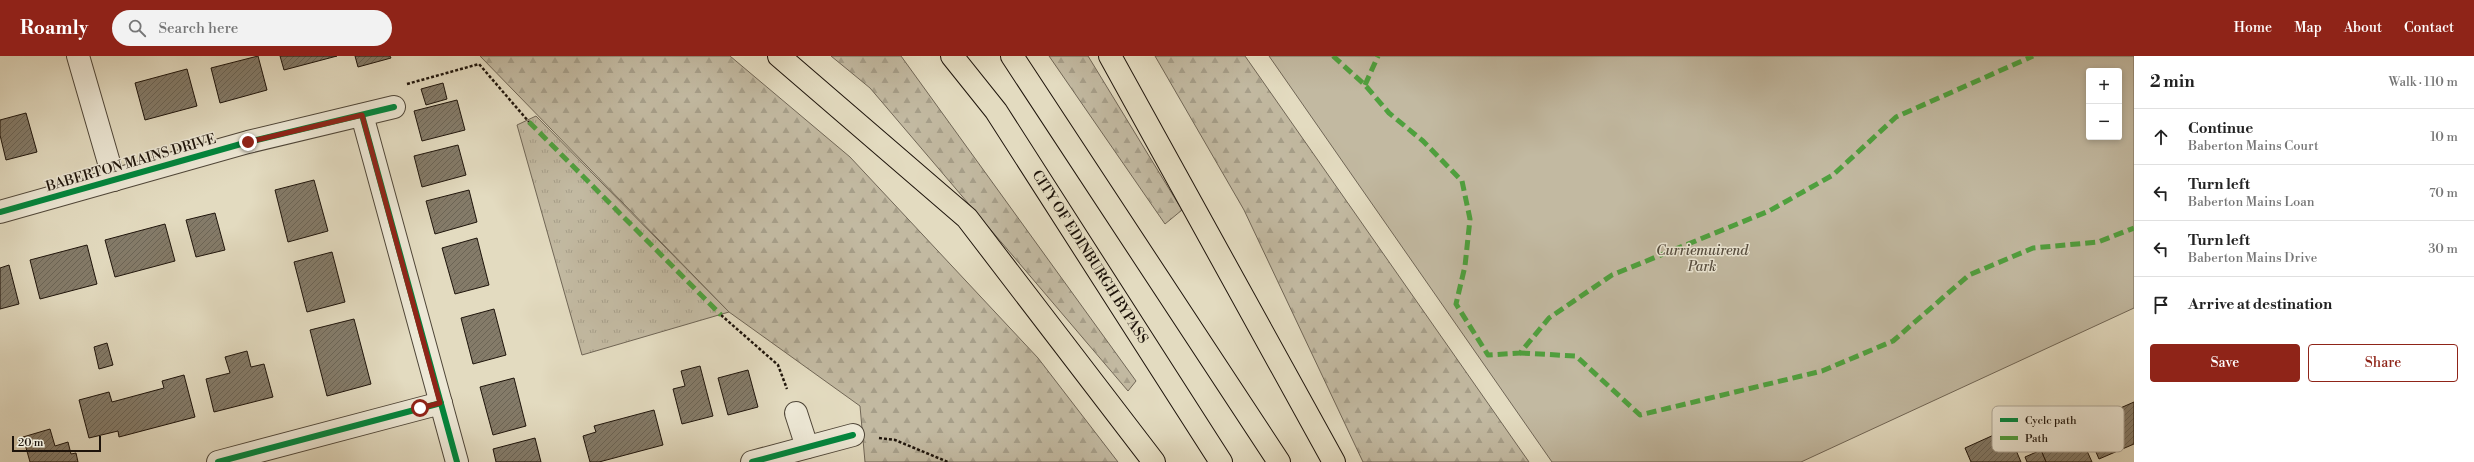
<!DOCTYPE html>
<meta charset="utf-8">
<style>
body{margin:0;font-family:"Libre Bodoni",serif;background:#f2f2f2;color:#222}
.controls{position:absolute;right:12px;top:12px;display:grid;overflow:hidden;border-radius:4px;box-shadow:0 2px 6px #0003}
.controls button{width:36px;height:36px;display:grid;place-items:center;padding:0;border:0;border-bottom:1px solid #e0e0e0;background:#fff;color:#222;font:20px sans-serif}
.scale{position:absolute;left:12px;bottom:10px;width:89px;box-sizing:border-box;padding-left:4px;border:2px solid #1e140b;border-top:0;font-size:11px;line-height:14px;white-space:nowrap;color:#1e140b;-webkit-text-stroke:3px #ede8d6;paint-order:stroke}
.stop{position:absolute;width:12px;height:12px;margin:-9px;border:3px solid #8f2418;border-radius:50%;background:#fff}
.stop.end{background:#8f2418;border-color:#fff;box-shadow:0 1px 4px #0008}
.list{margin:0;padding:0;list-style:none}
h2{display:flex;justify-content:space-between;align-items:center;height:52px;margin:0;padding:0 16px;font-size:17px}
h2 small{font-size:13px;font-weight:400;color:#767676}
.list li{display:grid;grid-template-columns:26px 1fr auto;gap:12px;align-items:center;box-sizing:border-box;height:56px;padding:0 16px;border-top:1px solid #e0e0e0}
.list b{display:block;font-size:15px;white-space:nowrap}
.list p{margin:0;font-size:13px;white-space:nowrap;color:#767676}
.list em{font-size:13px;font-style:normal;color:#767676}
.actions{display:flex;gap:8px;padding:12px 16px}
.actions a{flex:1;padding:9px 0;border:1px solid #8f2418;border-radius:4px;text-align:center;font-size:14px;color:#8f2418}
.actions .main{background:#8f2418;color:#fff}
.icon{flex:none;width:22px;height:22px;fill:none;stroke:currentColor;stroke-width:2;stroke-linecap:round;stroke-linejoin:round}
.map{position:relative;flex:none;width:2134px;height:406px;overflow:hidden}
header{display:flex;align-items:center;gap:24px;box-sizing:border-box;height:56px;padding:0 20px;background:#8f2418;color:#fff}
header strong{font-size:19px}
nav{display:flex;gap:22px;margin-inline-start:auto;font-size:14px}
.search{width:280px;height:36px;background:#f2f2f2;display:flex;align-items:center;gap:10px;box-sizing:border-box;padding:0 14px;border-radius:22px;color:#767676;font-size:15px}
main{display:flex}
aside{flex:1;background:#fff}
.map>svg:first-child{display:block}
</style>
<header>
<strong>Roamly</strong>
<div class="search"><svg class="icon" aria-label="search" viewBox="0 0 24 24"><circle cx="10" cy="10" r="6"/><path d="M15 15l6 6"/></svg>Search here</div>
<nav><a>Home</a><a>Map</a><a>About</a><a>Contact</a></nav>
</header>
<main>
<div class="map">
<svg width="2134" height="406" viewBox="0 0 2134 406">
<defs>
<pattern id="grass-tufts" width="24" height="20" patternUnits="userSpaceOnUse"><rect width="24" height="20" fill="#c2b9a1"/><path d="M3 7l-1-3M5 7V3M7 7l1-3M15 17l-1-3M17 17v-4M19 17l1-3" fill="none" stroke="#a69e89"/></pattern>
<pattern id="forest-firs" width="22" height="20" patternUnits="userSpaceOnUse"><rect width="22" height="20" fill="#c2b9a1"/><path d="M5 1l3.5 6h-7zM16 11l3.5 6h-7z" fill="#a69e89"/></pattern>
<pattern id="building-hatch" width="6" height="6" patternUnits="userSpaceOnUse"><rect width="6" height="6" fill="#847b69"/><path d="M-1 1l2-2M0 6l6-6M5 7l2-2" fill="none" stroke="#6b6455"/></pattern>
</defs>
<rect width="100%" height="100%" fill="#e3dbc0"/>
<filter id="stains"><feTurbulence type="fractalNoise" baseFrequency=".005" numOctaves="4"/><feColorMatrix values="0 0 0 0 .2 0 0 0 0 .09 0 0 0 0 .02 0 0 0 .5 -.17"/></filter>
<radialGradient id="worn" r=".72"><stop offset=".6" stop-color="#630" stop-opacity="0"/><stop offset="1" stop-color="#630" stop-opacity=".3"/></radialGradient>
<polygon fill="url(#grass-tufts)" stroke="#706656" points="536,60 729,256 582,299 517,69"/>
<g fill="url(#forest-firs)" stroke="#706656">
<polygon points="480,0 730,0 850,101 1038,302 1118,406 865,406 860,350 729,256"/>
<polygon points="831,0 901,0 1136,325 1128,335 870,32"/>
<polygon points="1049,0 1088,0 1182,154 1165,168"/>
<polygon points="1155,0 1245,0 1529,406 1363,406 1244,154"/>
</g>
<path fill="#c2b9a1" stroke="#706656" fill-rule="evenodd" d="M 1269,0 L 2134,0 L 2134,252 L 1801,406 L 1552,406 ZM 2089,15 L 2119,15 L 2119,81 L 2089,81 Z"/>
<g fill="url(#building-hatch)" stroke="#1e140b">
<polygon points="258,0 267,34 220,47 211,12"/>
<polygon points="280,0 337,0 284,14"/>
<polygon points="355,0 390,0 391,2 358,11"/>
<polygon points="187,13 197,50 145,64 135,27"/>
<polygon points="443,27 447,43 426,49 421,33"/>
<polygon points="457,44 465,74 422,85 414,55"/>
<polygon points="26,57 37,96 6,104 0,79 0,64"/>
<polygon points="458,89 466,119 422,131 414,100"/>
<polygon points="314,124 328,175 288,186 275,134"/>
<polygon points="469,134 477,166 435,178 426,145"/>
<polygon points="215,157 225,194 196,201 186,164"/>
<polygon points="165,168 175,205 115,221 105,184"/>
<polygon points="477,182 489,229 455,238 442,192"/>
<polygon points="87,189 97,228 40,243 30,204"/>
<polygon points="332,196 345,246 307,256 294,206"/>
<polygon points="9,209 19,248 0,253 0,212"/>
<polygon points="494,253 506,299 473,308 461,262"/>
<polygon points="354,263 371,328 327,340 310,274"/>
<polygon points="107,287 113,309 99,313 94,291"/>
<polygon points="247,295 251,311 264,308 273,341 214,356 206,323 230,317 225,301"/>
<polygon points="700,310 713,360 682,368 673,333 685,330 681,315"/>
<polygon points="748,314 758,351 728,359 718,322"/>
<polygon points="184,319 195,361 119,381 118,375 89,382 79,344 109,336 112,346 164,332 162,325"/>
<polygon points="514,322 526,370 493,379 480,331"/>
<polygon points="2134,346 2134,388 2099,403 2084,368"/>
<polygon points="654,354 663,389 599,406 590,406 583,380 596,376 594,370"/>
<polygon points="2044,354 2054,375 2074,366 2092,406 2046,406 2026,362"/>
<polygon points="50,373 55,390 68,386 71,398 76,397 78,406 30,406 23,381"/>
<polygon points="2007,373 2021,406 1971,406 1965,392"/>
<polygon points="535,382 541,406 496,406 493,393"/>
<polygon points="2041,394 2046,406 2027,406 2025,401"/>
</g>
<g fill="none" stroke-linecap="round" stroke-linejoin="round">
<defs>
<g id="minor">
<polyline points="78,0 114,124"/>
<polyline points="362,59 457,406"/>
<polyline points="0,156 248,86 394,51"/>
<polyline points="796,357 807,391"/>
<polyline points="218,406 441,347"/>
<polyline points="752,406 853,379"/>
</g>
<g id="highway">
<polyline points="779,0 967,162 1154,406"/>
<path id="s1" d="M 952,0 L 996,55 L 1221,406"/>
<polyline points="1012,0 1279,406"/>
<polyline points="1110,0 1334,406"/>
</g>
</defs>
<use href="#minor" stroke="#4f4638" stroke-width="24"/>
<use href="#highway" stroke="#1e140b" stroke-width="24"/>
<g stroke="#1e140b" stroke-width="2.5" stroke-dasharray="3 2" stroke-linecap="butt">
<polyline points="407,28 479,8 529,66"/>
<polyline points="721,259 778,309 787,333"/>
<polyline points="879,382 895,384 948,406"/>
</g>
<use href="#minor" stroke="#ede8d6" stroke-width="22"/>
<use href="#highway" stroke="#e3dbc0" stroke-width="22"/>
<g stroke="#4fa03e" stroke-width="5" stroke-dasharray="10 5" stroke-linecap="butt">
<polyline points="1333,0 1365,29 1389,57 1423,85 1462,125 1470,163 1465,210 1456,248 1488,299 1520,297 1549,262 1612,219 1769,155 1833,119 1896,61 2033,0"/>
<polyline points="1365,29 1378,0"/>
<polyline points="529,66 721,259"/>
<polyline points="1520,297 1576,300 1640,359 1822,315 1893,285 1969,219 2033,192 2098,186 2134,172"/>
</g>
<defs>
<g id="cycleway">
<polyline points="362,59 457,406"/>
<polyline points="0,156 248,86 394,51"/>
<polyline points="218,406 441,347"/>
<polyline points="752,406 853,379"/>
</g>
</defs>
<use href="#cycleway" stroke="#ede8d6" stroke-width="8"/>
<use href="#cycleway" stroke="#00873e" stroke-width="6"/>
</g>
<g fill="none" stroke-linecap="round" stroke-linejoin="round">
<polyline stroke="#8f2418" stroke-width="5" points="248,86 362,59 440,347 420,352"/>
</g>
<g text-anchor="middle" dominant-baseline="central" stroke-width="3" stroke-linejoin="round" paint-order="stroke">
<g font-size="14" fill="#1e140b" stroke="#ede8d6">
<text transform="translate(131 107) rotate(-16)">BABERTON MAINS DRIVE</text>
<text stroke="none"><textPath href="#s1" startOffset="244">CITY OF EDINBURGH BYPASS</textPath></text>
</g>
<g font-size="14" font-style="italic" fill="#574e40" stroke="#ede8d6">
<text x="1702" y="195">Curriemuirend<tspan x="1702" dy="16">Park</tspan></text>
</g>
</g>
<rect x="1992" y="350" width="132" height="46" rx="6" fill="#ede8d6" stroke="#afa899" stroke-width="1"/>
<rect x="2000" y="362" width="18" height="4" fill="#00873e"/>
<rect x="2000" y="380" width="18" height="4" fill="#4fa03e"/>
<g font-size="11" fill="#1e140b">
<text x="2025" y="368">Cycle path</text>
<text x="2025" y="386">Path</text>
</g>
<rect width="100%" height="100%" filter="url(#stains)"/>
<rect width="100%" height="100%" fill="url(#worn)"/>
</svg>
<div class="controls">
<button>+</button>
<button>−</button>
</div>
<div class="scale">20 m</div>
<div class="stop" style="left:420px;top:352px"></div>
<div class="stop end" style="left:248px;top:86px"></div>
</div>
<aside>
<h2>2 min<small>Walk · 110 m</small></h2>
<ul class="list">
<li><svg class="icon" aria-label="ahead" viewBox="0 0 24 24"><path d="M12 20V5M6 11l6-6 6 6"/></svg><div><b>Continue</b><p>Baberton Mains Court</p></div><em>10 m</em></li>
<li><svg class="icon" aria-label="left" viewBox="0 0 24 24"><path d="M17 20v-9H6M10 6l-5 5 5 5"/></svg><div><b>Turn left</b><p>Baberton Mains Loan</p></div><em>70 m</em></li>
<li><svg class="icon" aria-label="left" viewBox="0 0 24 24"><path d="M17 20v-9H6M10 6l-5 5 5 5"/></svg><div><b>Turn left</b><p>Baberton Mains Drive</p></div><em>30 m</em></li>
<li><svg class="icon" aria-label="arrive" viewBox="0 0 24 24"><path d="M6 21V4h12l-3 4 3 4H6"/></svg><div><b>Arrive at destination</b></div></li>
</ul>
<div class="actions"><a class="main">Save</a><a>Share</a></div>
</aside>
</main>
